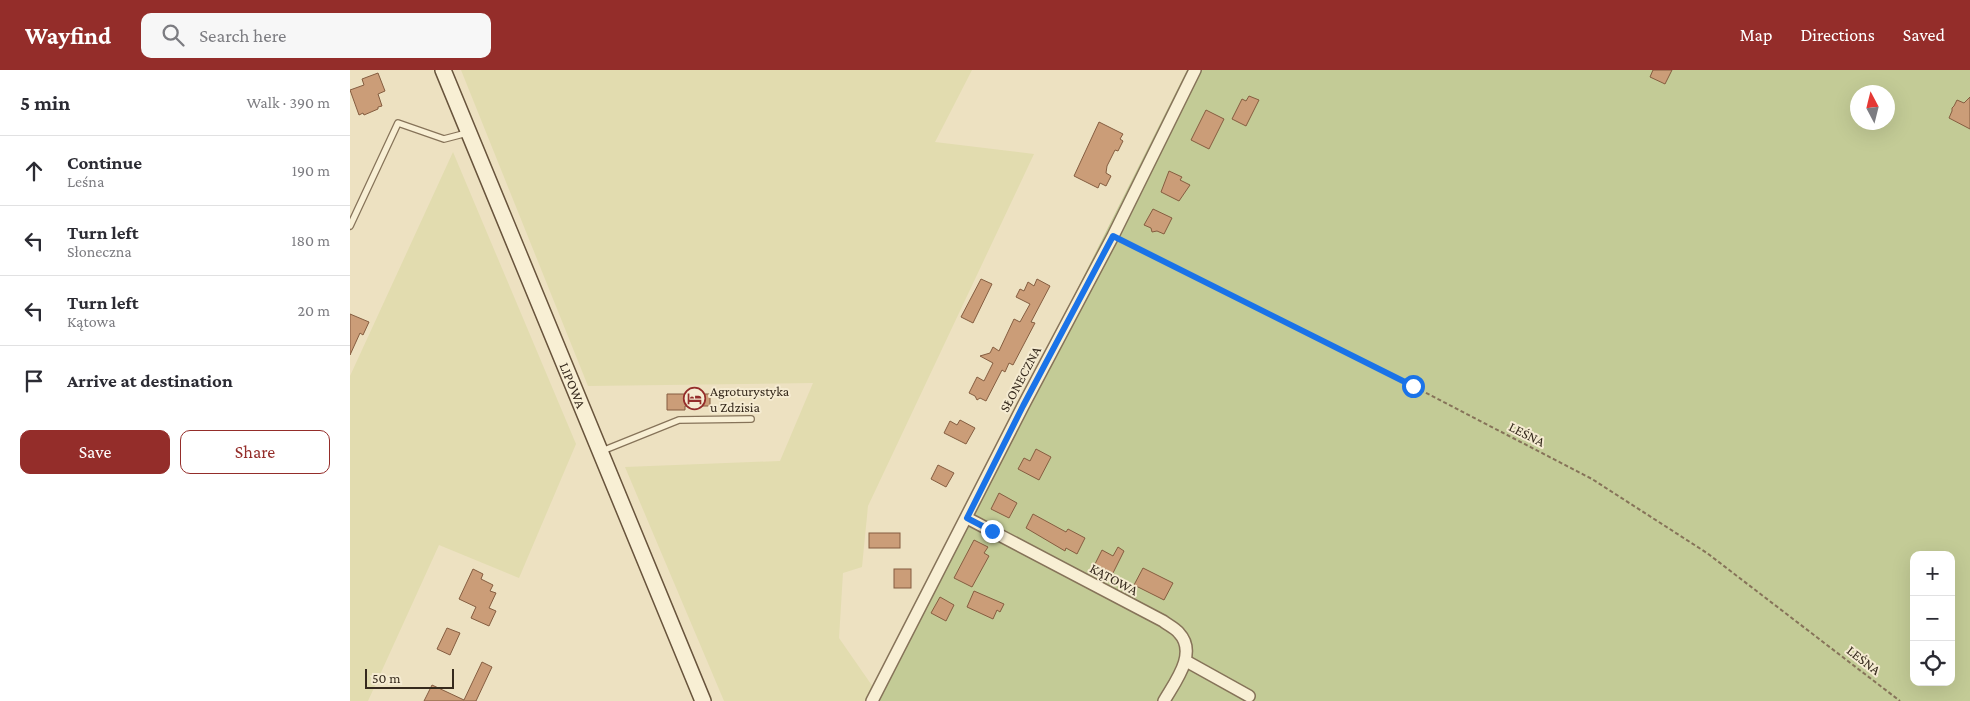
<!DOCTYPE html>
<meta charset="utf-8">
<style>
body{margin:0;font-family:"Crimson Pro",serif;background:#f7f7f7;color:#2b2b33}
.controls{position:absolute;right:15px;bottom:15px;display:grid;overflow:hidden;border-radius:10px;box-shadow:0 5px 20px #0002}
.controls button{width:45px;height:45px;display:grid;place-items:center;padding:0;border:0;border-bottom:1px solid #e1e1e2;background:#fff;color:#2b2b33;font:25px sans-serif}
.compass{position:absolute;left:1500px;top:15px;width:45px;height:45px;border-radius:50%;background:#fff;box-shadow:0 5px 20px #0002;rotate:353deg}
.scale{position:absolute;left:15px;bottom:12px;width:89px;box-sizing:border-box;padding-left:5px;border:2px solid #362a1d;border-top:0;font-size:14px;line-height:18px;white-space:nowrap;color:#362a1d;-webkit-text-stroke:4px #f5ebd1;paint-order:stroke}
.stop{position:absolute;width:15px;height:15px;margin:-11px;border:4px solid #1a73e8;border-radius:50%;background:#fff}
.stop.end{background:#1a73e8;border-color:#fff;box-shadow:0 1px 5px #0008}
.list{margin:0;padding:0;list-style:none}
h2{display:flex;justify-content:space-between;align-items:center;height:65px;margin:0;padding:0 20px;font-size:21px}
h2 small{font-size:16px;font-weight:400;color:#7c7c81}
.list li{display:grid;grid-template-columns:32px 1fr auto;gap:15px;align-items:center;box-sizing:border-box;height:70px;padding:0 20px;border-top:1px solid #e1e1e2}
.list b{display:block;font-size:19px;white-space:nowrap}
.list p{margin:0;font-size:16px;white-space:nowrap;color:#7c7c81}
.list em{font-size:16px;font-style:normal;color:#7c7c81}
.actions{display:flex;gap:10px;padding:15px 20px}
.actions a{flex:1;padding:11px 0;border:1px solid #942d2a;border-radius:10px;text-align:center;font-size:18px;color:#942d2a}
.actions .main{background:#942d2a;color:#fff}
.icon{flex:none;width:28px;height:28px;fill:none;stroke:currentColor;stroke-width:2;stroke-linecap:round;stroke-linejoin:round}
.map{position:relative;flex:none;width:1620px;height:631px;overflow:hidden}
header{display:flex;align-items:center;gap:30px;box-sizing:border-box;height:70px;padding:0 25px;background:#942d2a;color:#fff}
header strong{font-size:24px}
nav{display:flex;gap:28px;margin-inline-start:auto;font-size:18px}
.search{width:350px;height:45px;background:#f7f7f7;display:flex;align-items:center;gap:12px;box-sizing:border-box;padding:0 18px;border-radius:10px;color:#7c7c81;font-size:19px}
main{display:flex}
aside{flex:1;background:#fff}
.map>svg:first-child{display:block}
</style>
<header>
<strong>Wayfind</strong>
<div class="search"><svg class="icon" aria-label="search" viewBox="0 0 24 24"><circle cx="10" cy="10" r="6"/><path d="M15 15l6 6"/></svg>Search here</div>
<nav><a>Map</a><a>Directions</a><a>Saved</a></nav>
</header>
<main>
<aside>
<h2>5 min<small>Walk · 390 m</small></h2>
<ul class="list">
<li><svg class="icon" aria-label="ahead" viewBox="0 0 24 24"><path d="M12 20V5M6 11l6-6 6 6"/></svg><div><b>Continue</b><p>Leśna</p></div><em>190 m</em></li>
<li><svg class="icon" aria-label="left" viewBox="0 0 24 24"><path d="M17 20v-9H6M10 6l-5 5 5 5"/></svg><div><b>Turn left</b><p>Słoneczna</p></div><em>180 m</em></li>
<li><svg class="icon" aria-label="left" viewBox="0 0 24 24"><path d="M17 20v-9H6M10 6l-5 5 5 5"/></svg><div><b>Turn left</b><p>Kątowa</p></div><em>20 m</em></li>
<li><svg class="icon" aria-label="arrive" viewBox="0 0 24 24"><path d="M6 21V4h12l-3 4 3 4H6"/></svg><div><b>Arrive at destination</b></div></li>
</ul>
<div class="actions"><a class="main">Save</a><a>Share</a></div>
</aside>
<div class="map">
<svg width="1620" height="631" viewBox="0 0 1620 631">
<rect width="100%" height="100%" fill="#ede1c1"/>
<g fill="#e2dcaf">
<polygon points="111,0 622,0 585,72 684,84 518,436 512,497 493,503 489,568 523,617 516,631 374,631 275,397 430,391 463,313 238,316"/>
<polygon points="103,82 226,374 169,508 89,475 18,631 0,631 0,306"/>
</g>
<path fill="#c3cb96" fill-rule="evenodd" d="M 837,0 L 1620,0 L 1620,631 L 521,631 ZM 1508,22 L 1538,22 L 1538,52 L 1508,52 ZM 1564,485 L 1601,485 L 1601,612 L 1564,612 Z"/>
<g fill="#cb9d78" stroke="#855d40">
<polygon points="1303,0 1322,0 1315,14 1300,7"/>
<polygon points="28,3 35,21 28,24 32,36 28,37 28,39 14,45 13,43 9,45 0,20 14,15 12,9"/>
<polygon points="899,26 909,30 896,56 882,49 892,29 896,31"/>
<polygon points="1620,27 1620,59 1599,48 1602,41 1602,38 1604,36 1607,30 1614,33"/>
<polygon points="856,40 874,49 859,79 841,70"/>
<polygon points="749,52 773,64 770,69 773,71 768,81 765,80 757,96 756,103 761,106 756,116 750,113 748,118 724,106"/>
<polygon points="819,101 832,107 830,110 840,115 829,131 811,122"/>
<polygon points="803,139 822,148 814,164 807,161 802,162 801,158 794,155"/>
<polygon points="631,209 642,214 623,253 611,247"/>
<polygon points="687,209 700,216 681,252 685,253 663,295 659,293 655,302 652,300 636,331 630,328 627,330 625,326 619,323 627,307 634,311 643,293 630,286 640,283 643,277 649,281 664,249 670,252 680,234 666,227 670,219 674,221 678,212 684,216"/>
<polygon points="0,244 19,252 13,265 10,263 0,285"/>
<polygon points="317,324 360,324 360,336 335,336 335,340 317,340"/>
<polygon points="610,350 625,358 616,374 594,363 600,351 607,355"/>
<polygon points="686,379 701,387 689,410 668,399 674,388 680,391"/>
<polygon points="588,395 604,403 596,417 581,409"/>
<polygon points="649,423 667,433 659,448 641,439"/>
<polygon points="683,444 716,462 718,459 735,468 727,484 716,478 715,481 676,458"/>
<rect x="519" y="463" width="31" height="15"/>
<polygon points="624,470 638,477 634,483 639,486 622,517 604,508"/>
<polygon points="768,477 774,481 762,505 745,494 752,480 763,486"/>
<polygon points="793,498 823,513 814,530 784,515"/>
<polygon points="123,499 133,504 131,509 143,515 140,521 146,523 139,538 146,541 139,556 121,548 126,537 109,529"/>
<rect x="544" y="499" width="17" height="19"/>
<polygon points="624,521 654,534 650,542 647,540 643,549 617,537"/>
<polygon points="590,527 604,535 596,551 581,543"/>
<polygon points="97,558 110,563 100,585 87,579"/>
<polygon points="132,592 142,597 126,631 74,631 82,615 114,630"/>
</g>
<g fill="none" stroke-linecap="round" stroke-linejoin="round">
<defs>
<g id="lane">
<polyline points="0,156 48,53 94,69 117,63"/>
<polyline points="252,381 329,350 401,349"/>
</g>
<g id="street">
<path d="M 617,448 L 813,551 C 818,555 825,558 829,563 C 848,583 825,612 814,631"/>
<polyline points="836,591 899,626"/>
<polyline points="522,631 673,336 763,166 845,0"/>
</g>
<g id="secondary">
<path id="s1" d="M 93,0 L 353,631"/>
</g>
</defs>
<use href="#lane" stroke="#867359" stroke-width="8"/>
<use href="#street" stroke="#867359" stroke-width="14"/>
<use href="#secondary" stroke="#68543c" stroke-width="18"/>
<polyline stroke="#867359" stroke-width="2" stroke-dasharray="4 2.5" stroke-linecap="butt" points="774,171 978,272 1242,409 1357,483 1550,631"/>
<use href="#lane" stroke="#f8efd4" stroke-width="5.5"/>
<use href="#street" stroke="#f8efd4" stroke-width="11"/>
<use href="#secondary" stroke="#f8efd4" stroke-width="15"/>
</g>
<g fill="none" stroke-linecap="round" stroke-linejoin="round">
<polyline stroke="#1a73e8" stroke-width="6" points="642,461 617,448 673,336 763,166 1063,316"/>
</g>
<defs>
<symbol id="hotel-ring" viewBox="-11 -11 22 22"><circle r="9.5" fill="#f5ebd1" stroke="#942d2a" stroke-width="1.5"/><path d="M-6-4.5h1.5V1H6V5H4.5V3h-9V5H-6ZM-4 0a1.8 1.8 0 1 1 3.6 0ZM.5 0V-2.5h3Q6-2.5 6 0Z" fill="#942d2a"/></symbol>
</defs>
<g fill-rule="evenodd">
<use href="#hotel-ring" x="332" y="316" width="25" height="25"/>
</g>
<g text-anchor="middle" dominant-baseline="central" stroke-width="4" stroke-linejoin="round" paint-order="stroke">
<g font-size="14" fill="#362a1d" stroke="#f5ebd1">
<text transform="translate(670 309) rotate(-62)">SŁONECZNA</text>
<text stroke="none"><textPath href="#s1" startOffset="341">LIPOWA</textPath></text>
<text transform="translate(1177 364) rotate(27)">LEŚNA</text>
<text transform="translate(764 509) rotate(28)">KĄTOWA</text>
<text transform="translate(1514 590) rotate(38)">LEŚNA</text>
</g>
<g font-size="14" fill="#362a1d" stroke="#f5ebd1" text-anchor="start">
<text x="360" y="321">Agroturystyka<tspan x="360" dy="16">u Zdzisia</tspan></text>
</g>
</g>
</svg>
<div class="controls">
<button>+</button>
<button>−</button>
<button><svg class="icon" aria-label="locate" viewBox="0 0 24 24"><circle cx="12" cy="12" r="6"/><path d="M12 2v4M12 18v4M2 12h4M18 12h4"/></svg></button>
</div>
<svg class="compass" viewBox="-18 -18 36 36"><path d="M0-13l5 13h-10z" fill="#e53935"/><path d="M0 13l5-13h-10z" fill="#7c7c81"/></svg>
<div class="scale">50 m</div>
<div class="stop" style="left:1063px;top:316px"></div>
<div class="stop end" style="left:642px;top:461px"></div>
</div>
</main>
